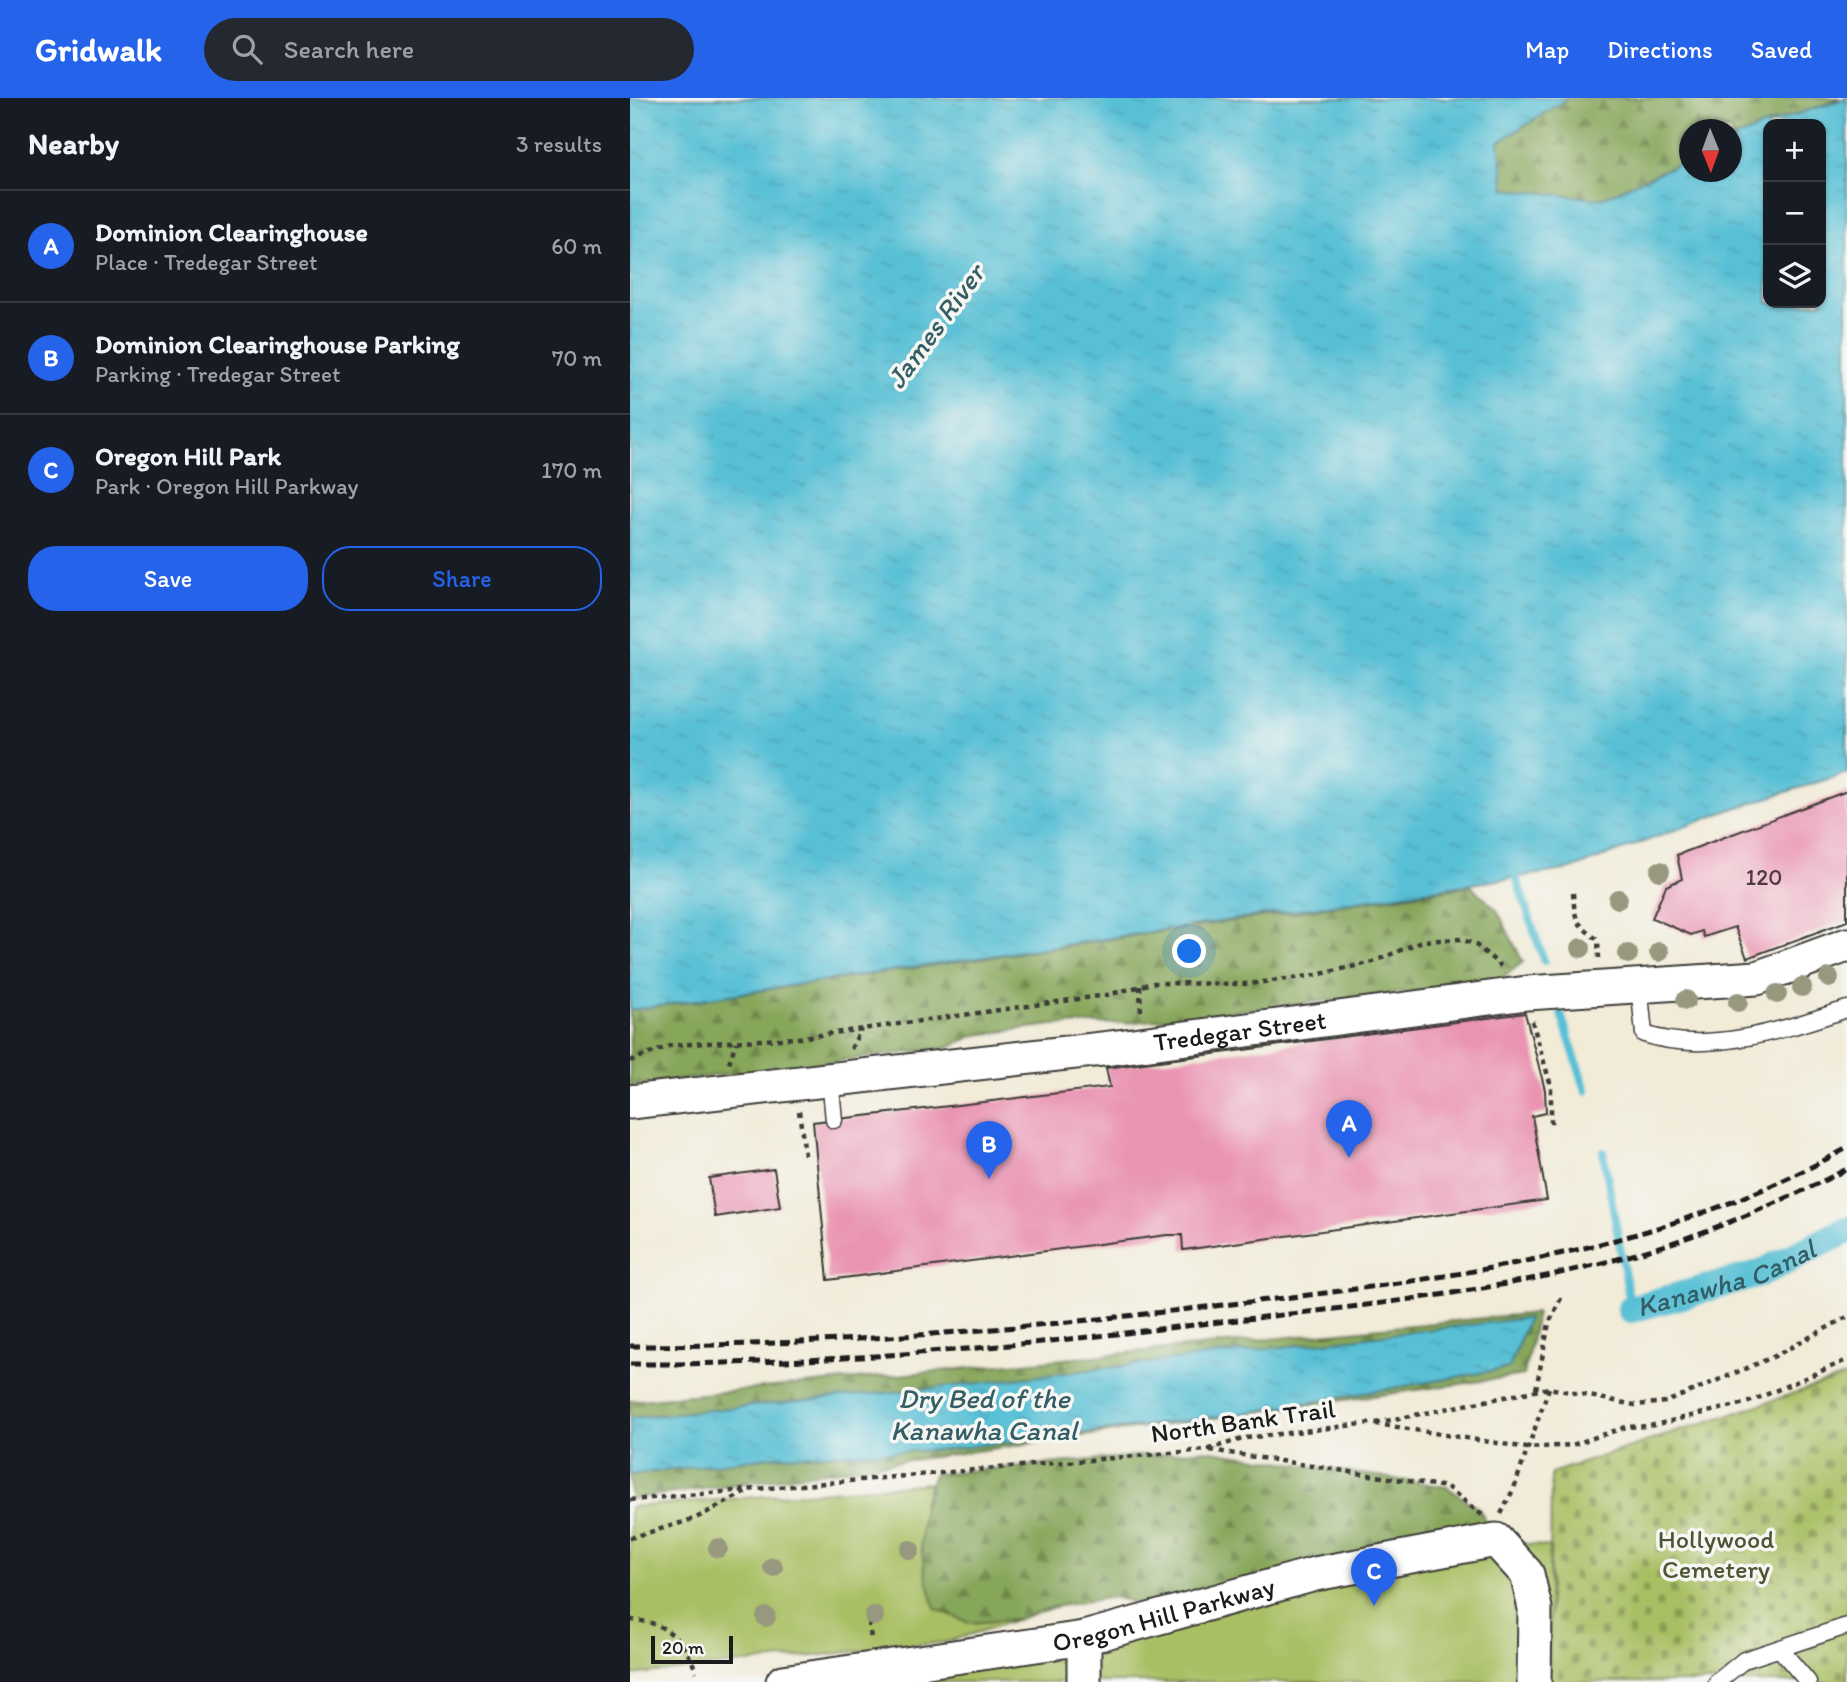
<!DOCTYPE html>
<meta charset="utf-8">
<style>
body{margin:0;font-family:Itim,sans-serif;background:#242831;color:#f1f3f6}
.controls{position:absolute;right:21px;top:21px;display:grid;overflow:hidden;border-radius:14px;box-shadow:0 2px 5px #0004}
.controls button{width:63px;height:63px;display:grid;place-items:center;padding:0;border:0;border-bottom:2px solid #363941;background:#171b24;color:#f1f3f6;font:35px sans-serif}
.compass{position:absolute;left:1049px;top:21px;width:63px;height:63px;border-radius:50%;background:#171b24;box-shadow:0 2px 5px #0004;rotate:179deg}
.scale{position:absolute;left:21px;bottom:18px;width:82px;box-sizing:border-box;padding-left:7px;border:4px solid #1c1c1c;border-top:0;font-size:19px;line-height:24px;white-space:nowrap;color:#1c1c1c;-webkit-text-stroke:5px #f6f6f2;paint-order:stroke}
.you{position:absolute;left:560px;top:854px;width:24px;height:24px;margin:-18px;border:5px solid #fff;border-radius:50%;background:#1a73e8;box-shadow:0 0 0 10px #1a73e833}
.badge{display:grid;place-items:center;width:46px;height:46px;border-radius:50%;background:#2563eb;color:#fff;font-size:23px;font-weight:700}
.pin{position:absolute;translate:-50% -58px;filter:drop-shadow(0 2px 4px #0008)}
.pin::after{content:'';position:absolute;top:37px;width:24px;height:21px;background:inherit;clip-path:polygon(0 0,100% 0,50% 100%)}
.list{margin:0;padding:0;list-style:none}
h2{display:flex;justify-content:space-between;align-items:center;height:91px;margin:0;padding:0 28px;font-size:30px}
h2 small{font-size:23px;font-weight:400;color:#9ea1a6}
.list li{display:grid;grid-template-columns:46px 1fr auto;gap:21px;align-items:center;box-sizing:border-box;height:112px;padding:0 28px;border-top:2px solid #363941}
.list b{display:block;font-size:26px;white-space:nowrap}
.list p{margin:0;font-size:23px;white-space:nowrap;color:#9ea1a6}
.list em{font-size:23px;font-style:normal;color:#9ea1a6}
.actions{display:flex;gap:14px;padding:21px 28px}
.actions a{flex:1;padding:16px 0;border:2px solid #2563eb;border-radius:28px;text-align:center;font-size:24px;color:#2563eb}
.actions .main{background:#2563eb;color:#fff}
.icon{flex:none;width:38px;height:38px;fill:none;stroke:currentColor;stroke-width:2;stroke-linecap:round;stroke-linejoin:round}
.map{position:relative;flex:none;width:1217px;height:1584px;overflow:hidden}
header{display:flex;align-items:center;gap:42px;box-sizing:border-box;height:98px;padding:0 35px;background:#2563eb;color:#fff}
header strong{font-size:33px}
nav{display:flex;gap:38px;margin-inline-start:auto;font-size:24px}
.search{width:490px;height:63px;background:#242831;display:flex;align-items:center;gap:18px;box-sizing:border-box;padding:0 24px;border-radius:38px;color:#9ea1a6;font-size:26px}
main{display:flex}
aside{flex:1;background:#171b24}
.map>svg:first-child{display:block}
</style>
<header>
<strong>Gridwalk</strong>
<div class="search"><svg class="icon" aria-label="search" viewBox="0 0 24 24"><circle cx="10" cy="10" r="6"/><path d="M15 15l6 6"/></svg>Search here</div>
<nav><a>Map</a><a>Directions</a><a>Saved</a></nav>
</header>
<main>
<aside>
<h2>Nearby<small>3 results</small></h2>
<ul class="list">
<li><span class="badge">A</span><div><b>Dominion Clearinghouse</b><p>Place · Tredegar Street</p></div><em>60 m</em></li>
<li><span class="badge">B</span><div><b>Dominion Clearinghouse Parking</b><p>Parking · Tredegar Street</p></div><em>70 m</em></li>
<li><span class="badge">C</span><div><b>Oregon Hill Park</b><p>Park · Oregon Hill Parkway</p></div><em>170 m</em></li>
</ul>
<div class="actions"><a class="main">Save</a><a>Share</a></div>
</aside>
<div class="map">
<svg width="1217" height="1584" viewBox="0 0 1217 1584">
<defs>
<pattern id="forest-firs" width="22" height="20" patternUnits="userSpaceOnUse" patternTransform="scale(1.75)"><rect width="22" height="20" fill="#86a65a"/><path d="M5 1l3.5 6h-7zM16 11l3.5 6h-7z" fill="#6d864a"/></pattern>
<pattern id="cemetery-stones" width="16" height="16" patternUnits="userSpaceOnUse" patternTransform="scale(1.75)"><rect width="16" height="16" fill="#a9bf64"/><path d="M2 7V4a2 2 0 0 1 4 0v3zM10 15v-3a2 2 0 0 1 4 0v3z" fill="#899a52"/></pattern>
<pattern id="water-ripples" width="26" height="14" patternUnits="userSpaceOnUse" patternTransform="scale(1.75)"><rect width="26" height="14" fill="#58c0d5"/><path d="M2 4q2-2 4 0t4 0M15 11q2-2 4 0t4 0" fill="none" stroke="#4ca4b6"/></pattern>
</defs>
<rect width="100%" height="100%" fill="#f6f6f2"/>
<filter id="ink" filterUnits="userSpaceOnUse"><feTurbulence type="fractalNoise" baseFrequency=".0143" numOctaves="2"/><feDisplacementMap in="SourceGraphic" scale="14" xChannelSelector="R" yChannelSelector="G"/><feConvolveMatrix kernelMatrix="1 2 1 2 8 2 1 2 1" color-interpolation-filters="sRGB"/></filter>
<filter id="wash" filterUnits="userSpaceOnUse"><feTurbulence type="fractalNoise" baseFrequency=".00686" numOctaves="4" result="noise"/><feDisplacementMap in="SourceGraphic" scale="28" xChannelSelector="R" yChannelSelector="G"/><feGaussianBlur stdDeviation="1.57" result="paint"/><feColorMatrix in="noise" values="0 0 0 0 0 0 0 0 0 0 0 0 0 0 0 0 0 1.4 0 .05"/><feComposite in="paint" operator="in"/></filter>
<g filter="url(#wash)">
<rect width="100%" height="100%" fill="#f1ebd8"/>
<g fill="#a9bf64" stroke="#626e40" stroke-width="2">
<polygon points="300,1385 292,1408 339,1525 389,1521 317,1544 0,1577 0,1409"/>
<polygon points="866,1442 919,1449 919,1584 153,1584"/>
</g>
<g fill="url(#forest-firs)" stroke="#51613b" stroke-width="2">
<polygon points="938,0 1210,0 1102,42 1101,32 1059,32 1059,61 970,101 875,92 869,44"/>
<polygon points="841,788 867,812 893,864 867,884 496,925 422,927 346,937 316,950 0,988 0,912"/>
<polygon points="907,1215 894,1277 0,1401 0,1303"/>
<path d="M 575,1352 L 817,1389 L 849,1411 L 866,1442 L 544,1515 L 483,1499 L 424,1509 L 389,1521 L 339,1525 L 305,1510 C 289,1458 284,1428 304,1376 Z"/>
</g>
<polygon fill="url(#cemetery-stones)" stroke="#626e40" stroke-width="2" points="1217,1278 1217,1584 919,1584 921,1375"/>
<g fill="url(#water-ripples)" stroke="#3a6e78" stroke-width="2" fill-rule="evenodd">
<path d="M 0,0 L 938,0 L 869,44 L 875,91 L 970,101 L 1059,61 L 1059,74 L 1101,74 L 1102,42 L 1137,26 L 1217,0 L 1217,675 L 1102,711 L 941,771 L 0,912 ZM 1138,26 L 1191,26 L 1191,205 L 1138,205 Z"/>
<polygon points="898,1220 879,1270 606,1317 312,1352 147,1358 0,1377 0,1320 333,1287"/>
</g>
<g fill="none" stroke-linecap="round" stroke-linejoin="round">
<g stroke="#58c0d5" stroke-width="8">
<polyline points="884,773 914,863"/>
<polyline points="931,916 956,993"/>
<polyline points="973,1054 1001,1211"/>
</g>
<path stroke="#58c0d5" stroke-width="28" id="s1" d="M 1001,1211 L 1129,1176 L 1217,1132"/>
</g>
<g id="blocks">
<g fill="#ea94b2">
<polygon points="1217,693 1217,823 1117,860 1105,829 1074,839 1072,833 1061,837 1022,820 1036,788 1052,781 1047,757"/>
<polygon points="895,915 915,992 916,1015 902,1018 917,1102 553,1152 552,1137 537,1137 198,1182 183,1024 480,989 476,970"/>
<polygon points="144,1071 150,1109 85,1119 79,1080"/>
</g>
</g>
</g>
<g filter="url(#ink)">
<use href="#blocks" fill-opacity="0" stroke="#3c3b38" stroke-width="2"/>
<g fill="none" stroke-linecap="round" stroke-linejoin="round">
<defs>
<g id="service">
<path d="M 1009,886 L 1014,936 C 1079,958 1155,931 1217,911"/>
<polyline points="200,980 204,1022"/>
<polyline points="1150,1551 1178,1584"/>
<polyline points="1087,1584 1114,1562 1217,1528"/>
</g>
<g id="minor">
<path id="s2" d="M 0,1004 L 481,950 L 897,895 L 1127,880 L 1217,847"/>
<path id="s3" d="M 153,1584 L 454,1540 L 685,1476 L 866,1442 L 897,1476 L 905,1510 L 904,1584"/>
<polyline points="454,1584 454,1540"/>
</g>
</defs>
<use href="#service" stroke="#3c3b38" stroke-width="19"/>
<use href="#minor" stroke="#3c3b38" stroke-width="37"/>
<g stroke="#3c3b38" stroke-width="4.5" stroke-dasharray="5 5" stroke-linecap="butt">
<path d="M 943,795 C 945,824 946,825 968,842 L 969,860"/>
<polyline points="510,888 511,916"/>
<polyline points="902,923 921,988 921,1029"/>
<polyline points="221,951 231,931"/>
<polyline points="0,963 42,947 168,940 477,897 523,885 619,886 686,877 743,864 792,843 831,841 846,847 871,868"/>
<polyline points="99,965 106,944"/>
<polyline points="169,1013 175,1057"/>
<polyline points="906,1291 919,1225 933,1196"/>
<polyline points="746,1325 919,1290 1005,1307 1036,1304 1143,1259 1217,1219"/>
<polyline points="580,1352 817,1389 852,1417"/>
<polyline points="0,1402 575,1352 616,1340 741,1325 898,1350 942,1347 996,1329 1020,1328 1119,1304 1217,1262"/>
<polyline points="871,1416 884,1390 919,1290"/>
<polyline points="0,1440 64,1421 116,1394"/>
<path d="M 0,1522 C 34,1522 56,1543 66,1574"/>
<polyline points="239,1524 241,1542"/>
</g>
<use href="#service" stroke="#fff" stroke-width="16"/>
<use href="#minor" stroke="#fff" stroke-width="33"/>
<g stroke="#1c1c1c" stroke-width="5" stroke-dasharray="10 5" stroke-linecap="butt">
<path d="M 0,1248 C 197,1248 390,1231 585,1208 C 802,1183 1024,1158 1217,1050"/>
<path d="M 0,1266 C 192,1267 382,1249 572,1226 C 719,1209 867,1196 1009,1155 C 1081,1134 1150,1105 1217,1071"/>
</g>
</g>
<g fill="#97987e">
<circle cx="1030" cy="773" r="10"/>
<circle cx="988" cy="801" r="10"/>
<circle cx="951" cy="850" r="10"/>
<circle cx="1029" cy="854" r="10"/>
<circle cx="998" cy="856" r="10"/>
<circle cx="1199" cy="880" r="10"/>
<circle cx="1172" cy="889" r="10"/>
<circle cx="1147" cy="896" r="10"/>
<circle cx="1056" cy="902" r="10"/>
<circle cx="1108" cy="904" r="10"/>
<circle cx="88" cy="1450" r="10"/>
<circle cx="280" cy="1452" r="10"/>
<circle cx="143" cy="1469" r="10"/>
<circle cx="244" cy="1518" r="10"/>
<circle cx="136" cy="1519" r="10"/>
</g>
</g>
<g text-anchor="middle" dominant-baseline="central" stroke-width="7" stroke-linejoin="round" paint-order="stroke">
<g font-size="23" fill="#503a42">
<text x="1134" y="779">120</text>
</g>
<g font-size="26" fill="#1c1c1c" stroke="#f6f6f2">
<text stroke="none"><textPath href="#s2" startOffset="614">Tredegar Street</textPath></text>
<text transform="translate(613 1323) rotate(-8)">North Bank Trail</text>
<text stroke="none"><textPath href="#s3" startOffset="387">Oregon Hill Parkway</textPath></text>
</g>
<g font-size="26" fill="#4d5535" stroke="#f6f6f2">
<text x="1086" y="1441">Hollywood<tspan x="1086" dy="30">Cemetery</tspan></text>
</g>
<g font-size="28" font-style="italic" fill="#345e66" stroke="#f6f6f2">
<text transform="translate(305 228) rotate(-54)">James River</text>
<text stroke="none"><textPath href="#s1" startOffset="100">Kanawha Canal</textPath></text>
<text x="354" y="1300">Dry Bed of the<tspan x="354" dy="32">Kanawha Canal</tspan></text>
</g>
</g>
</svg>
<div class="controls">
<button>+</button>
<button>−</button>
<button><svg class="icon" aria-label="layers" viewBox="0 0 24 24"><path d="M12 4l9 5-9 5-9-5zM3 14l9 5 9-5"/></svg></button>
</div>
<svg class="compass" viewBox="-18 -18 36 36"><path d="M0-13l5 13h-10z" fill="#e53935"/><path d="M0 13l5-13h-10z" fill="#9ea1a6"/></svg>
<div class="scale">20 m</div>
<div class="you"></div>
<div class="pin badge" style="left:719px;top:1060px">A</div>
<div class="pin badge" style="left:359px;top:1081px">B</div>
<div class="pin badge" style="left:744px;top:1508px">C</div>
</div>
</main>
